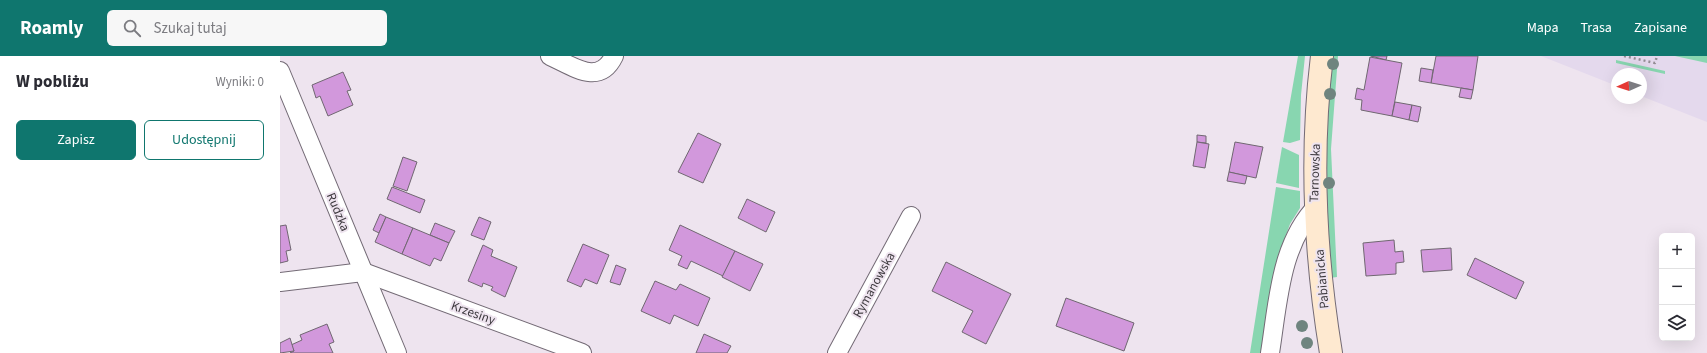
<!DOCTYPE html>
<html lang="pl">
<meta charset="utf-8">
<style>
body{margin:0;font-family:"Source Sans 3",sans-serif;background:#f7f7f7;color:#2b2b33}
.controls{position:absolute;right:12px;bottom:12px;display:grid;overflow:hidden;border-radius:6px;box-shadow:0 4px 16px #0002}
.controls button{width:36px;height:36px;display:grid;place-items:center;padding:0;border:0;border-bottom:1px solid #e1e1e2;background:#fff;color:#2b2b33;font:20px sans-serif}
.compass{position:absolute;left:1331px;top:12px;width:36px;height:36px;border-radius:50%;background:#fff;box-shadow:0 4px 16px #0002;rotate:267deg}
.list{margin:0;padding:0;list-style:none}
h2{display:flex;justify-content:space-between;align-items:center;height:52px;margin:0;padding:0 16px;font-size:17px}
h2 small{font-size:13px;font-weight:400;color:#7c7c81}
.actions{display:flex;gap:8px;padding:12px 16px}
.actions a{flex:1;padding:9px 0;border:1px solid #0f766e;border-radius:6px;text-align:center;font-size:14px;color:#0f766e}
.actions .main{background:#0f766e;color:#fff}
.icon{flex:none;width:22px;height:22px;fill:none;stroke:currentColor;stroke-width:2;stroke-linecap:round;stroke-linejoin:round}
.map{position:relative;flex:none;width:1427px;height:297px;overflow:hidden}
header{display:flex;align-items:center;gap:24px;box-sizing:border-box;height:56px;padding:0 20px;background:#0f766e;color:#fff}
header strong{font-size:19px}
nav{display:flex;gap:22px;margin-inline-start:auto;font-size:14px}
.search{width:280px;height:36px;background:#f7f7f7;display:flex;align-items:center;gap:10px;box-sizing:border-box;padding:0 14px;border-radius:6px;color:#7c7c81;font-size:15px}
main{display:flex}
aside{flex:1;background:#fff}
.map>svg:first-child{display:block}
</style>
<header>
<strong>Roamly</strong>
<div class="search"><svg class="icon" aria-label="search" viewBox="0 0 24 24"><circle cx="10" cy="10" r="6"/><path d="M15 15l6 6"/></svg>Szukaj tutaj</div>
<nav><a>Mapa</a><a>Trasa</a><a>Zapisane</a></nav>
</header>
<main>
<aside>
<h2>W pobliżu<small>Wyniki: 0</small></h2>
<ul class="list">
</ul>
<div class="actions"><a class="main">Zapisz</a><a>Udostępnij</a></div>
</aside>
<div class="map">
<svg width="1427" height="297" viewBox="0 0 1427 297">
<rect width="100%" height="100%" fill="#eee4ef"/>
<polygon fill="#e4d9ed" points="1261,0 1427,0 1427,66 1361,40 1361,18 1337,18 1337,30"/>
<g fill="#88d6b0">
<polygon points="1018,0 1025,0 1021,39 1020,84 1010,87 1003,86"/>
<polygon points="1051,0 1058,0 1051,93 1057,221 1050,222 1045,91"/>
<polygon points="1395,0 1427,0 1427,7"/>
<polygon points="1336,4 1385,15 1385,18 1336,7"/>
<polygon points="1002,91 1019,99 1019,132 996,127"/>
<polygon points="996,131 1020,135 1020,152 1010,168 1000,196 982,297 970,297"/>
</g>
<g fill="#d298dc" stroke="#706771">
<polygon points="1091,0 1107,0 1106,4"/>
<polygon points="1156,0 1198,0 1193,34 1151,27"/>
<polygon points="1090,1 1122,7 1112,60 1081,54 1082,44 1075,43 1077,32 1084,34"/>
<polygon points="1141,12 1153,14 1151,27 1139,25"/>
<polygon points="63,16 71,34 67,35 73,49 48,60 40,40 36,42 32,29"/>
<polygon points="1181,32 1193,34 1191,43 1179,41"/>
<polygon points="1115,46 1132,49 1129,64 1112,60"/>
<polygon points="1132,49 1141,51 1138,66 1129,64"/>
<polygon points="418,77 441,88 423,127 398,116"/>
<polygon points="917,79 926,80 926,87 917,86"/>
<polygon points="917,86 929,88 925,112 913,110"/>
<polygon points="955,86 983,91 976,122 949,116"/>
<polygon points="123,101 137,106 127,135 113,130"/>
<polygon points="949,116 967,120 965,128 947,125"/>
<polygon points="112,131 145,144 140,157 107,143"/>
<polygon points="467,143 495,156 486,176 458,162"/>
<polygon points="100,158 106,161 99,177 93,174"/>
<polygon points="106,161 133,172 122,198 95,186"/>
<polygon points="199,161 211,166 204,184 191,179"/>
<polygon points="155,167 175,175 169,187 150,179"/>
<polygon points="6,169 11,194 6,195 8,205 0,207 0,170"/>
<polygon points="400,169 455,195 443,220 411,205 407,213 398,209 402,200 389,194"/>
<polygon points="133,172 169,187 161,205 154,202 150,210 122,198"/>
<polygon points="1114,184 1115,196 1123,195 1124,206 1116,207 1116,218 1086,220 1083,187"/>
<polygon points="303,188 329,199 317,228 305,223 301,231 287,225"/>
<polygon points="203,189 213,194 211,200 237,211 225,241 211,234 213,231 203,227 202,231 188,225"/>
<polygon points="1171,192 1172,214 1143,216 1141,194"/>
<polygon points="455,195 483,208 470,235 442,221"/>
<polygon points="1195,202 1244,226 1236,243 1187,219"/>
<polygon points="666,206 731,238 706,288 682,276 693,255 652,235"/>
<polygon points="336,209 346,213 340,229 330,226"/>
<polygon points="375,225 396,234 400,228 430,242 418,270 394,259 390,268 361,255"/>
<polygon points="786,242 854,267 844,295 776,270"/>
<polygon points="47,268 54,286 49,288 53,297 10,297 14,295 11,289 22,284 20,279"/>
<polygon points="424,278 451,290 447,297 416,297"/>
<polygon points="10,282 14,295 0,297 0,287"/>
</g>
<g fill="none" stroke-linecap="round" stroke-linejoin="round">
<defs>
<g id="street">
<path d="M 270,0 C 293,10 319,31 334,0"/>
<polyline points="0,15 117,297"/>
<polyline points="0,226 83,216 302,297"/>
<polyline points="557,297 631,160"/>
<path d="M 990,297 C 998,247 1000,188 1037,150"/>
</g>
<path id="secondary" d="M 1042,0 C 1030,98 1035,199 1051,297"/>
</defs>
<use href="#street" stroke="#736a75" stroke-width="20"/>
<use href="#secondary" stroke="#736a75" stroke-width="24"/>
<polyline stroke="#948d95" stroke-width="2.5" stroke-dasharray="2 3" stroke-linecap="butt" points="1344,0 1375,7 1377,0"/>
<use href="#street" stroke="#fff" stroke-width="18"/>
<use href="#secondary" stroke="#fee9d0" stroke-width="22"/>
</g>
<g fill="#6f847f">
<circle cx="1053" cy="8" r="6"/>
<circle cx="1050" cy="38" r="6"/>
<circle cx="1049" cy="127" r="6"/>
<circle cx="1022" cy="270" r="6"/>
<circle cx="1027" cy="287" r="6"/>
</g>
<g text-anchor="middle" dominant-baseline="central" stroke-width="4" stroke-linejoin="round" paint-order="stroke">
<g font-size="13" fill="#3d393e" stroke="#eee4ef">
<text transform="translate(1035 117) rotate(-88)">Tarnowska</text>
<text transform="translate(58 156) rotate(67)">Rudzka</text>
<text transform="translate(1042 223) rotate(-95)">Pabianicka</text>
<text transform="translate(594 229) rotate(-61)">Rymanowska</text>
<text transform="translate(193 257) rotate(20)">Krzesiny</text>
</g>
</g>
</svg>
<div class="controls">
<button>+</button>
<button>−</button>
<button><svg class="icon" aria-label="layers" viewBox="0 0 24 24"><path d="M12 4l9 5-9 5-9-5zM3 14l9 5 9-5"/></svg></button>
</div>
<svg class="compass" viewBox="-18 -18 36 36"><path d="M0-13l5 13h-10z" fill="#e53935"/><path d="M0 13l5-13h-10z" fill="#7c7c81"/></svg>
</div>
</main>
